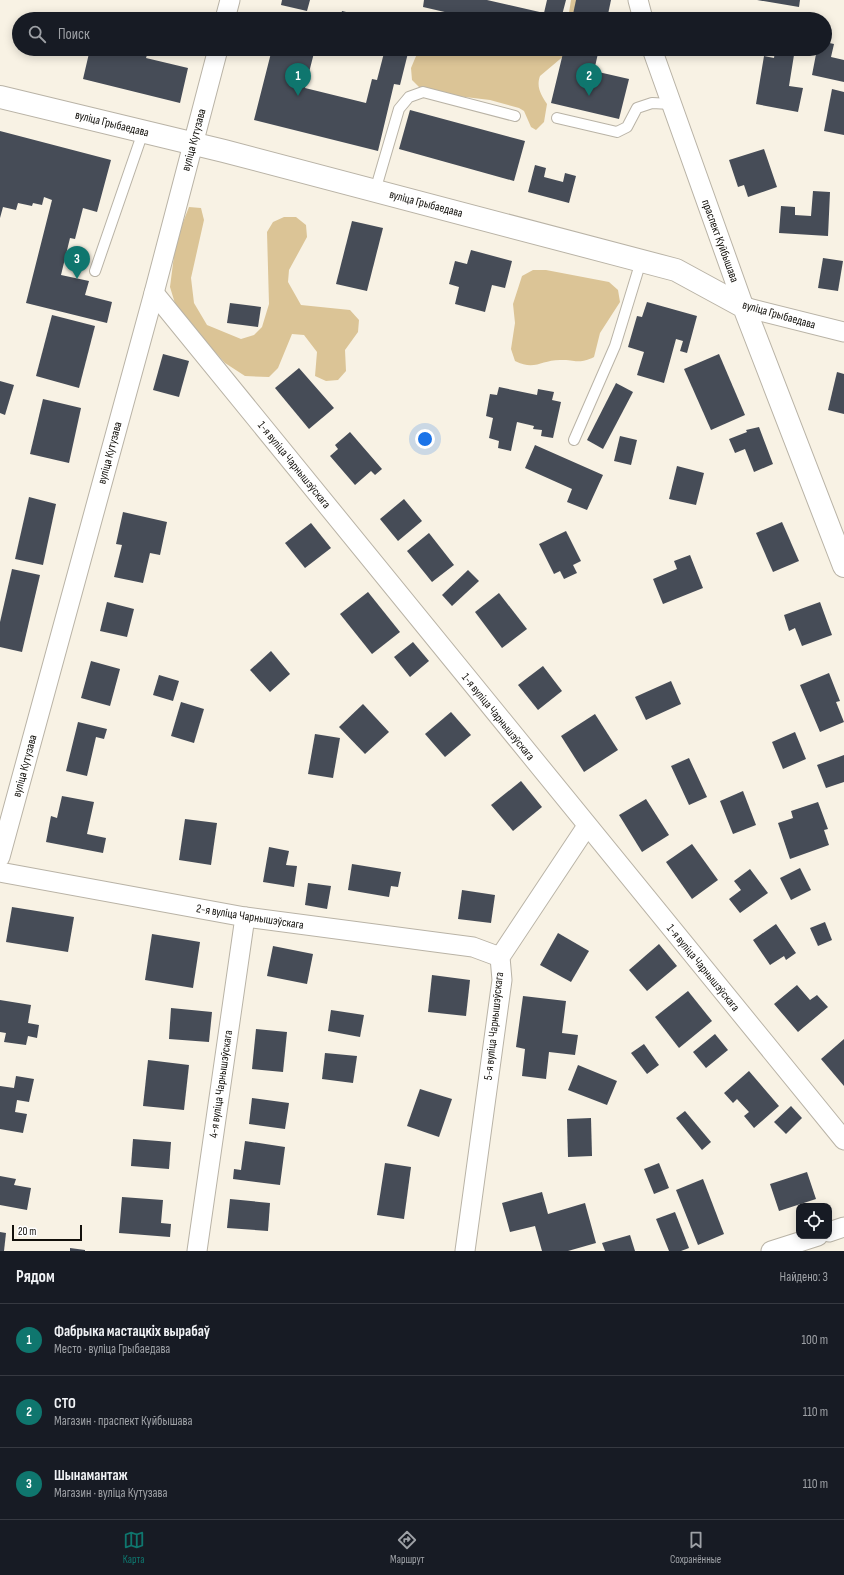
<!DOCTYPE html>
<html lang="ru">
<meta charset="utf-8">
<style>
body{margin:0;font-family:"Sofia Sans Condensed",sans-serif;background:#242831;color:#f1f3f6}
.controls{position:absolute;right:12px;bottom:12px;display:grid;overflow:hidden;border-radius:8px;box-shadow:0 2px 10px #0003}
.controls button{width:36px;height:36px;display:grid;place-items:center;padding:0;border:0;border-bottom:1px solid #363941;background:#171b24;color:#f1f3f6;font:20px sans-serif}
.scale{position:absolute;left:12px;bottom:10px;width:70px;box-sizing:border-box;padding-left:4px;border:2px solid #13110c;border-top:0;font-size:11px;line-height:14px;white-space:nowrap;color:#13110c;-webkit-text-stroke:3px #fff;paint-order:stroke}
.you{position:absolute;left:425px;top:439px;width:14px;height:14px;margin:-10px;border:3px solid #fff;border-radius:50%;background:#1a73e8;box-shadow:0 0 0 6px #1a73e833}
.badge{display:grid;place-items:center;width:26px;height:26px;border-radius:50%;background:#0f766e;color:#fff;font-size:13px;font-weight:700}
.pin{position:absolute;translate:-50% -33px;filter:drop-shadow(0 1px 2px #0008)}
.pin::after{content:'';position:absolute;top:21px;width:14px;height:12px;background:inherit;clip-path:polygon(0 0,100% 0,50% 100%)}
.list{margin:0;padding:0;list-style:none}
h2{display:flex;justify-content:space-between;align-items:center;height:52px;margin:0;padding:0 16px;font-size:17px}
h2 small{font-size:13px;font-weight:400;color:#9ea1a6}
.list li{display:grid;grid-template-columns:26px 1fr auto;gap:12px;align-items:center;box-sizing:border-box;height:72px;padding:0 16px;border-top:1px solid #363941}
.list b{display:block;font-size:15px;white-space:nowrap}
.list p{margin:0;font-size:13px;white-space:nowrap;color:#9ea1a6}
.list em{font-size:13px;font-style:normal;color:#9ea1a6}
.icon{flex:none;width:22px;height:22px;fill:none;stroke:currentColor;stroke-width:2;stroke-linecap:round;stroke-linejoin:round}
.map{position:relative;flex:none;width:844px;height:1251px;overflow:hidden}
.search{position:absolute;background:#171b24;box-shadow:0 2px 10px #0003;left:12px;right:12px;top:12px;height:44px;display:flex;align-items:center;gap:10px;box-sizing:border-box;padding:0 14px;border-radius:22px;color:#9ea1a6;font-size:15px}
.sheet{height:268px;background:#171b24}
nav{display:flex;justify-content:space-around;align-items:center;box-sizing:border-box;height:56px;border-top:1px solid #363941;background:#171b24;font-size:11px;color:#9ea1a6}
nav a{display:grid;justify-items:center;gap:2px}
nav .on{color:#0f766e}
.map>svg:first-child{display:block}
</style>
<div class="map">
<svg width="844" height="1251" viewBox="0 0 844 1251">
<rect width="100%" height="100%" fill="#f8f2e4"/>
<g fill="#dbc496">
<polygon points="571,0 594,0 582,19 568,19"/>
<path d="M 419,49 L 572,49 L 540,76 C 536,87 541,95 547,104 L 544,122 L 536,130 L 531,127 L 524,111 L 519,108 L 490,100 L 432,93 L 420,88 L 412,80 L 411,68 Z"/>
<polygon points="189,207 201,208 204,220 191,278 194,303 207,325 241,339 254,335 262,327 269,304 267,232 273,222 284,217 296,217 306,225 307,237 289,270 288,282 301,305 350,310 359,320 358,332 345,350 346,371 338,380 326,381 315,376 317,352 304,335 292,334 278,368 269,377 245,376 225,363 177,310 170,287 176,240"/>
<path d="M 533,270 L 546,270 L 609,282 L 618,290 L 620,302 L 600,333 L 594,357 C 578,365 576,359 560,360 C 541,360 535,371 515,361 L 511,349 L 515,323 L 513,304 L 522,276 Z"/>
</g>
<g fill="#464c57">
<polygon points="282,0 310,0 307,11 281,5"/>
<polygon points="424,0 487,0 544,13 547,0 566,0 561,19 475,19 423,7"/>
<polygon points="576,0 611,0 607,19 572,19"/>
<polygon points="757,0 800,0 799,7"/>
<polygon points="342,11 371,18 371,19 340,19"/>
<polygon points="825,42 834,44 831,57 844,60 844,82 812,75 817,49 825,49"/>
<polygon points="90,49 136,49 148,52 146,58 188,68 180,103 83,79"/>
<polygon points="272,49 315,49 305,88 366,103 372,79 377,80 385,49 409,49 400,85 394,84 378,151 254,120"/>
<polygon points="564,49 599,49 594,71 629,79 619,119 551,103"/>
<polygon points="775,51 794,55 789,86 803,88 798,112 756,104 764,56 774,58"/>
<polygon points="832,89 844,92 844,135 824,131"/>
<polygon points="410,110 525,141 514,181 399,149"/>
<polygon points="0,131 111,160 97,212 83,208 75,239 70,238 61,275 89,281 85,295 112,302 107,323 26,303 52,200 44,197 42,205 33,203 32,206 18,203 16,210 3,207 0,218"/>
<polygon points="764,149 777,187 748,197 744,185 738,187 729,160"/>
<polygon points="535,165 546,168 544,177 563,182 565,173 576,176 569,203 528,192"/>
<polygon points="813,191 830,192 828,236 779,233 781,206 795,207 795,215 811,216"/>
<polygon points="352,221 383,228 367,291 336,284"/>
<polygon points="471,250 512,261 505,288 492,285 485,312 455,304 459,287 449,284 455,261 467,264"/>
<polygon points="823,258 843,261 838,291 818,288"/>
<polygon points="647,302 697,316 687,353 680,351 683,341 676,339 664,383 637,375 644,352 628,347 637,316 642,317"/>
<polygon points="230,303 261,307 258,327 227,323"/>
<polygon points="52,315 95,326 79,388 36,376"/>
<polygon points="163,354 189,361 179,397 153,390"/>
<polygon points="719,354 745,415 711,430 684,369"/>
<polygon points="299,368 334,408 309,429 275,388"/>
<polygon points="837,372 844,374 844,414 828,410"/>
<polygon points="0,381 14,385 5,415 0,413"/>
<polygon points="616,383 633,392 603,449 587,440"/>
<polygon points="499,387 537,395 538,389 554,392 552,400 561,402 553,438 541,436 542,430 533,429 534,426 517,422 511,451 498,448 499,441 489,438 493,418 486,416 490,394 497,395"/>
<polygon points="43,399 81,408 69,463 30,454"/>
<polygon points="759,427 773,464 754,472 745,449 735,453 729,439 747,432 746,430"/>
<polygon points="350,432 382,469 375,475 371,471 355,485 330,456 338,449 335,445"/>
<polygon points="620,436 637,440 631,465 614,461"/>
<polygon points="535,445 603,475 587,510 567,502 572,489 525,468"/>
<polygon points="677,466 704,473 696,505 669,499"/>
<polygon points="29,497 56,504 43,565 15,559"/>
<polygon points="404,499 422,521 398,541 380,519"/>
<polygon points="123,512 167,522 160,555 150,553 143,583 114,577 122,545 116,544"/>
<polygon points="782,522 799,561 773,572 756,533"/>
<polygon points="311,523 331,548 305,568 285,543"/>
<polygon points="566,531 581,561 573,565 577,573 564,579 560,571 554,574 539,544"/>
<polygon points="429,533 454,565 432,582 407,551"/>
<polygon points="690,555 703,588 663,604 653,579 677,569 674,561"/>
<polygon points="12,569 40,575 22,652 0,647 0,622"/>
<polygon points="468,570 479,581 452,606 442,595"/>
<polygon points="368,592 400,632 372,654 340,614"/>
<polygon points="499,593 527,629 502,648 475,612"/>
<polygon points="107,602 134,609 127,637 100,631"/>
<polygon points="820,602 832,635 802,646 795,628 789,631 784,615"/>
<polygon points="413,642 429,661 410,677 394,657"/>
<polygon points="271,651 290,674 270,692 250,670"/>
<polygon points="91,661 120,669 110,706 81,698"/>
<polygon points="543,666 562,691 538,710 518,685"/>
<polygon points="829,673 840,701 836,702 844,722 820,732 800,685"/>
<polygon points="159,675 179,681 173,701 153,695"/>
<polygon points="671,681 681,704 646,720 635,697"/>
<polygon points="181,702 204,709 194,743 171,736"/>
<polygon points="363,704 389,732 365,754 339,727"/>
<polygon points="451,712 471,735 445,757 425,734"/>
<polygon points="595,714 618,750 584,772 561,736"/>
<polygon points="78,722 107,729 104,739 96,737 87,776 66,771"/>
<polygon points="795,732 806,759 783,769 772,742"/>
<polygon points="315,734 340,738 333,778 308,774"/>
<polygon points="844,755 844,782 826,788 817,765"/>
<polygon points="689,758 707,797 689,805 671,766"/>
<polygon points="521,781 542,807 513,831 491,805"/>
<polygon points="743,791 756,825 733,834 720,801"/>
<polygon points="62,796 94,802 87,834 106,838 103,853 46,842 51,816 57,818"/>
<polygon points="646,799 669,835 642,852 619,815"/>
<polygon points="818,802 828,829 824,830 829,845 790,859 778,823 793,818 791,811"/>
<polygon points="185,819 217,823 211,865 179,860"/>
<polygon points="692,844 718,880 692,899 666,862"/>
<polygon points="269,847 289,851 286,865 297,866 294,887 263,882"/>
<polygon points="352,864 401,872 398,887 391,886 389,897 348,890"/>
<polygon points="800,868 811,890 791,900 780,878"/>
<polygon points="750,869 768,893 740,913 729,899 741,890 734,881"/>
<polygon points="308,883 331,886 327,909 305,905"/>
<polygon points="462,890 495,895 491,923 458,919"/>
<polygon points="12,907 74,917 68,952 6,942"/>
<polygon points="825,922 832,940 818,946 810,928"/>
<polygon points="776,924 796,953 786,960 784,956 770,965 753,940"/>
<polygon points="558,933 589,951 571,982 540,965"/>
<polygon points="152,934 200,942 193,988 145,980"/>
<polygon points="659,944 677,966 647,991 629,970"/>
<polygon points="273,946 313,954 307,984 267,976"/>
<polygon points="432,975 470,980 466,1016 428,1012"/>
<polygon points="797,985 810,1000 817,995 828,1007 798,1032 774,1004"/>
<polygon points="688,991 712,1021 679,1048 655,1017"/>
<polygon points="523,996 566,1001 562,1033 578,1035 575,1055 549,1052 546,1079 522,1076 525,1049 516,1047"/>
<polygon points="0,1000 31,1005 28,1023 39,1025 37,1038 28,1036 26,1045 4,1042 6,1033 0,1032"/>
<polygon points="171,1008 212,1012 209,1042 169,1039"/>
<polygon points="331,1010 364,1015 360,1037 328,1031"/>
<polygon points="256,1029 287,1032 283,1072 252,1069"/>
<polygon points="715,1034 728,1050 706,1068 693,1052"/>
<polygon points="844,1039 844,1086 821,1059"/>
<polygon points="644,1044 659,1065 647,1074 631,1053"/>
<polygon points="325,1053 357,1056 353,1083 322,1079"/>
<polygon points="148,1060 189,1065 184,1110 143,1106"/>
<polygon points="578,1065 617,1081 607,1105 568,1090"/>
<polygon points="749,1071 779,1106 754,1128 744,1116 749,1112 737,1099 733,1103 724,1093"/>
<polygon points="16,1076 34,1079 29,1102 17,1100 15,1112 27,1114 23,1133 0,1129 0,1086 14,1088"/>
<polygon points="420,1089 452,1099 439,1137 407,1126"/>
<polygon points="252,1098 289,1103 285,1129 249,1124"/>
<polygon points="791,1106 802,1118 786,1134 774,1122"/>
<polygon points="685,1111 711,1142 702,1150 676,1118"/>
<polygon points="591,1118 592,1156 568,1157 567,1119"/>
<polygon points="133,1139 171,1142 169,1169 131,1166"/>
<polygon points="245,1141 285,1147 280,1185 233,1179 234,1169 241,1170"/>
<polygon points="385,1163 411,1167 404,1219 377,1215"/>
<polygon points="659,1163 669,1188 654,1194 644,1169"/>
<polygon points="807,1172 816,1199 779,1211 770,1184"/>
<polygon points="0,1176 16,1179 14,1185 31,1188 27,1210 0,1205"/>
<polygon points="703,1179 724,1234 698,1245 676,1190"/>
<polygon points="542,1192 548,1214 585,1203 596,1243 568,1251 542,1251 535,1226 510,1232 502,1203"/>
<polygon points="122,1197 163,1200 161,1223 171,1224 170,1237 119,1233"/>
<polygon points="230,1199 270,1203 268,1231 227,1228"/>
<polygon points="675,1212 689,1248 681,1251 669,1251 656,1219"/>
<polygon points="0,1232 6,1233 4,1251 0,1251"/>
<polygon points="630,1235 635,1251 605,1251 602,1243"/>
<polygon points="70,1248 85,1250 85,1251 70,1251"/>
</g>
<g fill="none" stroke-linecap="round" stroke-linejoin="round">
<defs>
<g id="lane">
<polyline points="557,118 617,132 627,127 637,108 652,103 671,104"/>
<polyline points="375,191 399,109 409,97 423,92 515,116"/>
<polyline points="95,271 143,132"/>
<polyline points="574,440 615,346 641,261"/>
</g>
<g id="street">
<polyline points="638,0 643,19"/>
<polyline points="225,19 230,0"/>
<polyline points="652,49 744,307 844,332"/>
<polyline points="154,293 844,1140"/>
<polyline points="0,857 154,293 218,49"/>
<polyline points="0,872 245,917 473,947 500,957"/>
<polyline points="829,1232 844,1227"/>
<polyline points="197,1251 245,917"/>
<polyline points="465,1251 502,980 500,957 587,826"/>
<polyline points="771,1251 818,1236"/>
</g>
<polyline id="secondary" points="0,97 224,151 676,270 744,307 844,566"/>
</defs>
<use href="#lane" stroke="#b9b3a6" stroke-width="12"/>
<use href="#street" stroke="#b9b3a6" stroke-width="21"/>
<use href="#secondary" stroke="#b9b3a6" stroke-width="24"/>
<use href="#lane" stroke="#fff" stroke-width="10"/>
<use href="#street" stroke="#fff" stroke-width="19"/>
<use href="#secondary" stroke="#fff" stroke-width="22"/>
</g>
<g text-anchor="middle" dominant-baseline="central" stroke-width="4" stroke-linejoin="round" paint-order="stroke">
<g font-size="12" fill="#13110c" stroke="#fff">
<text transform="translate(112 124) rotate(14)">вуліца Грыбаедава</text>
<text transform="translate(194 140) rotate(-75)">вуліца Кутузава</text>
<text transform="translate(426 204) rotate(15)">вуліца Грыбаедава</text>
<text transform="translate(720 241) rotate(70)">праспект Куйбышава</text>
<text transform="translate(779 315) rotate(16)">вуліца Грыбаедава</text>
<text transform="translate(110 453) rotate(-75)">вуліца Кутузава</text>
<text transform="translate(294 465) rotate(51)">1-я вуліца Чарнышэўскага</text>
<text transform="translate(498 717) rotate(51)">1-я вуліца Чарнышэўскага</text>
<text transform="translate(25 766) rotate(-75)">вуліца Кутузава</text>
<text transform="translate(250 917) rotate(9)">2-я вуліца Чарнышэўскага</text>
<text transform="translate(703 968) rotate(51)">1-я вуліца Чарнышэўскага</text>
<text transform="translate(494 1026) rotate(-84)">5-я вуліца Чарнышэўскага</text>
<text transform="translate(221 1084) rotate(-82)">4-я вуліца Чарнышэўскага</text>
</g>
</g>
</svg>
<div class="controls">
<button><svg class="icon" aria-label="locate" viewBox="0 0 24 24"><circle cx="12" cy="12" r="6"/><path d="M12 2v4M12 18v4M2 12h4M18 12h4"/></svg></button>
</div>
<div class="scale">20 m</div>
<div class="you"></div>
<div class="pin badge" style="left:298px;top:96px">1</div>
<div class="pin badge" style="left:589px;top:96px">2</div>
<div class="pin badge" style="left:77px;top:279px">3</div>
<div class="search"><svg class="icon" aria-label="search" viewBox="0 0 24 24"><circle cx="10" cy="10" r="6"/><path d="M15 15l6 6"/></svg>Поиск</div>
</div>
<section class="sheet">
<h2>Рядом<small>Найдено: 3</small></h2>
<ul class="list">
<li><span class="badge">1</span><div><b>Фабрыка мастацкіх вырабаў</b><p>Место · вуліца Грыбаедава</p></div><em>100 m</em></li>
<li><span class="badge">2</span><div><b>СТО</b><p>Магазин · праспект Куйбышава</p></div><em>110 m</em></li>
<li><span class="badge">3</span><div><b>Шынамантаж</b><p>Магазин · вуліца Кутузава</p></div><em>110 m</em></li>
</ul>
</section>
<nav>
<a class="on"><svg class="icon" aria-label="map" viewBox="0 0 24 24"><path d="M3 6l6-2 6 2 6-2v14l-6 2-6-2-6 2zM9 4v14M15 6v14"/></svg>Карта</a>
<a><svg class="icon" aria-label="directions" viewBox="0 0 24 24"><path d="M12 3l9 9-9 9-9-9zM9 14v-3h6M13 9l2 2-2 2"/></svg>Маршрут</a>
<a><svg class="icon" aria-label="saved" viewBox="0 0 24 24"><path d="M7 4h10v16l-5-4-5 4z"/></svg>Сохранённые</a>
</nav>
